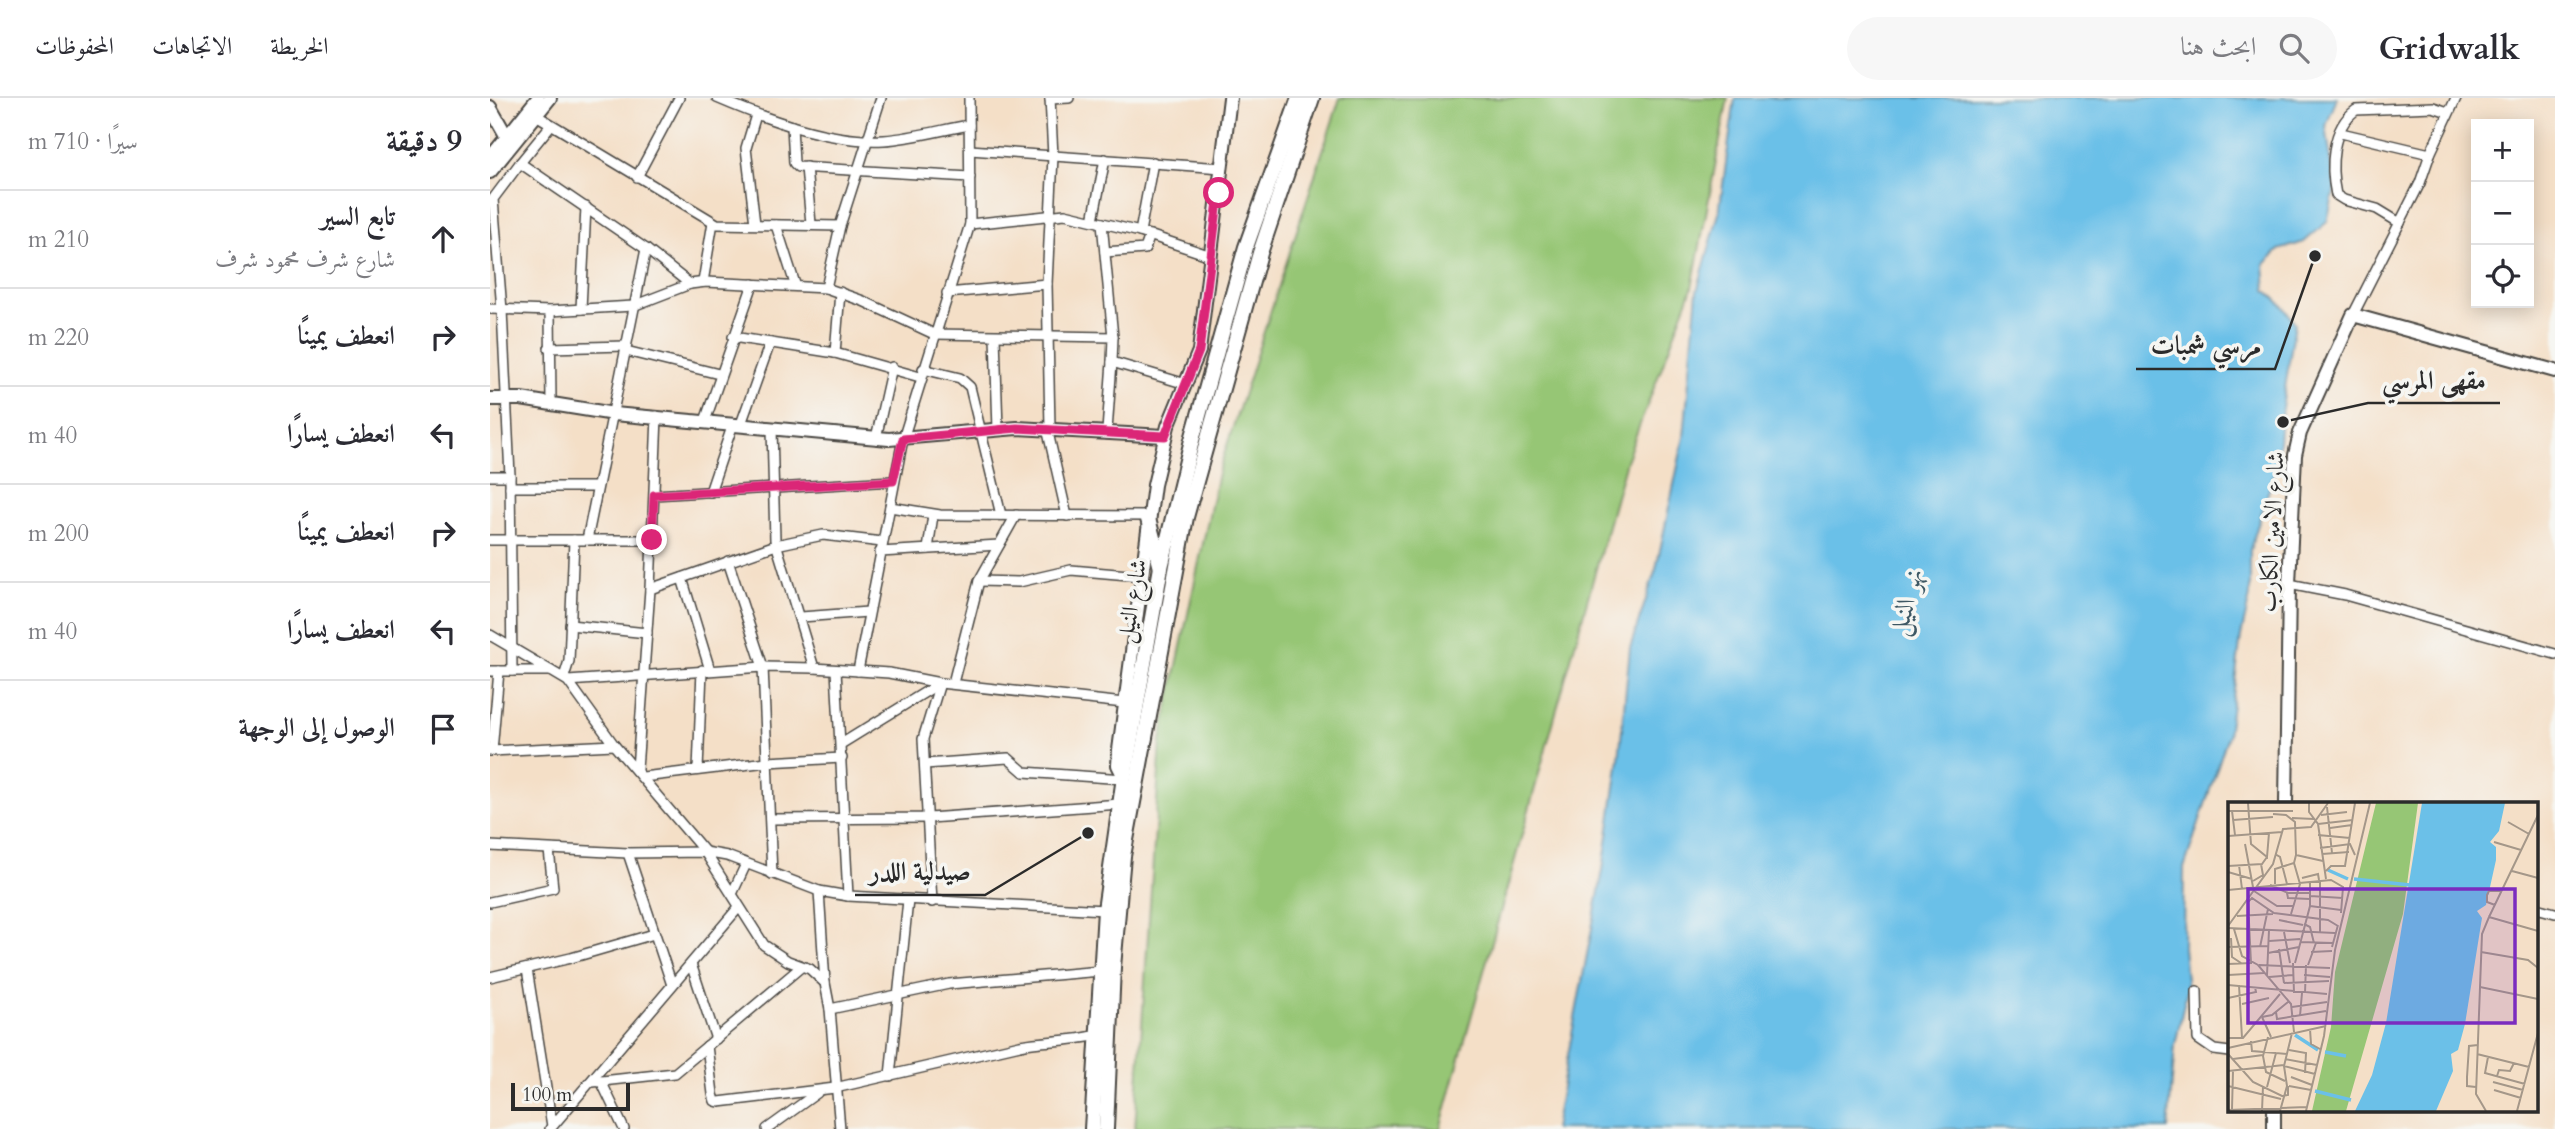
<!DOCTYPE html>
<html lang="ar">
<meta charset="utf-8">
<style>
body{margin:0;font-family:Cardo,Amiri,serif;background:#f7f7f7;color:#2b2b33;direction:rtl}
.controls{position:absolute;right:21px;top:21px;display:grid;overflow:hidden;border-radius:0px;box-shadow:0 4px 18px #0003}
.controls button{width:63px;height:63px;display:grid;place-items:center;padding:0;border:0;border-bottom:2px solid #e1e1e2;background:#fff;color:#2b2b33;font:35px sans-serif}
.scale{position:absolute;left:21px;bottom:18px;width:119px;box-sizing:border-box;padding-left:7px;border:4px solid #2b2b2b;border-top:0;font-size:19px;line-height:24px;white-space:nowrap;color:#2b2b2b;-webkit-text-stroke:5px #f6f6f2;paint-order:stroke}
.stop{position:absolute;width:21px;height:21px;margin:-16px;border:5px solid #db2777;border-radius:50%;background:#fff}
.stop.end{background:#db2777;border-color:#fff;box-shadow:0 2px 7px #0008}
.list{margin:0;padding:0;list-style:none}
h2{display:flex;justify-content:space-between;align-items:center;height:91px;margin:0;padding:0 28px;font-size:30px}
h2 small{font-size:23px;font-weight:400;color:#7c7c81}
.list li{display:grid;grid-template-columns:46px 1fr auto;gap:21px;align-items:center;box-sizing:border-box;height:98px;padding:0 28px;border-top:2px solid #e1e1e2}
.list b{display:block;font-size:26px;white-space:nowrap}
.list p{margin:0;font-size:23px;white-space:nowrap;color:#7c7c81}
.list em{font-size:23px;font-style:normal;color:#7c7c81}
.icon{flex:none;width:38px;height:38px;fill:none;stroke:currentColor;stroke-width:2;stroke-linecap:round;stroke-linejoin:round}
.map{position:relative;flex:none;width:2065px;height:1031px;overflow:hidden;direction:ltr}
header{display:flex;align-items:center;gap:42px;box-sizing:border-box;height:98px;padding:0 35px;background:#fff;border-bottom:2px solid #e1e1e2}
header strong{font-size:33px}
nav{display:flex;gap:38px;margin-inline-start:auto;font-size:24px}
.search{width:490px;height:63px;background:#f7f7f7;display:flex;align-items:center;gap:18px;box-sizing:border-box;padding:0 24px;border-radius:38px;color:#7c7c81;font-size:26px}
main{display:flex}
aside{flex:1;background:#fff}
.map>svg:first-child{display:block}
</style>
<header>
<strong>Gridwalk</strong>
<div class="search"><svg class="icon" aria-label="search" viewBox="0 0 24 24"><circle cx="10" cy="10" r="6"/><path d="M15 15l6 6"/></svg>ابحث هنا</div>
<nav><a>الخريطة</a><a>الاتجاهات</a><a>المحفوظات</a></nav>
</header>
<main>
<div class="map">
<svg width="2065" height="1031" viewBox="0 0 2065 1031">
<rect width="100%" height="100%" fill="#f6f6f2"/>
<filter id="ink" filterUnits="userSpaceOnUse"><feTurbulence type="fractalNoise" baseFrequency=".0143" numOctaves="2"/><feDisplacementMap in="SourceGraphic" scale="14" xChannelSelector="R" yChannelSelector="G"/><feConvolveMatrix kernelMatrix="1 2 1 2 8 2 1 2 1" color-interpolation-filters="sRGB"/></filter>
<filter id="wash" filterUnits="userSpaceOnUse"><feTurbulence type="fractalNoise" baseFrequency=".00686" numOctaves="4" result="noise"/><feDisplacementMap in="SourceGraphic" scale="28" xChannelSelector="R" yChannelSelector="G"/><feGaussianBlur stdDeviation="1.57" result="paint"/><feColorMatrix in="noise" values="0 0 0 0 0 0 0 0 0 0 0 0 0 0 0 0 0 1.4 0 .05"/><feComposite in="paint" operator="in"/></filter>
<g filter="url(#wash)">
<rect width="100%" height="100%" fill="#f4dfc7"/>
<polygon fill="#96c675" stroke="#607850" stroke-width="2" points="850,0 1238,0 1202,190 1136,363 950,1031 645,1031 671,642 728,375"/>
<polygon fill="#6bc0e8" stroke="#4b768a" stroke-width="2" points="1245,0 1847,0 1836,28 1845,90 1837,124 1814,144 1789,152 1774,167 1776,192 1793,208 1805,225 1792,310 1787,366 1760,452 1760,498 1751,538 1738,637 1694,770 1693,849 1697,892 1685,947 1678,1031 1064,1031 1113,772 1129,661 1140,550 1166,471 1194,339 1207,193 1229,115"/>
</g>
<g filter="url(#ink)">
<g fill="none" stroke-linecap="round" stroke-linejoin="round">
<defs>
<g id="street">
<path d="M 227,0 C 276,21 340,45 394,42 C 422,40 451,32 479,27"/>
<polyline points="560,1 579,0"/>
<polyline points="46,17 227,126 350,128"/>
<polyline points="302,28 304,65 308,69 480,79"/>
<polyline points="1851,35 1940,56"/>
<polyline points="480,52 732,70"/>
<polyline points="30,65 61,27"/>
<polyline points="316,69 321,126"/>
<polyline points="147,79 189,0"/>
<polyline points="603,122 615,61"/>
<polyline points="612,125 623,239"/>
<path d="M 1910,125 L 1887,111 L 1854,102 L 1846,97 C 1840,69 1841,30 1866,12 L 1943,9 L 1958,14"/>
<polyline points="265,126 256,50 266,17"/>
<polyline points="480,126 575,116 650,134 721,158"/>
<polyline points="286,127 305,186"/>
<polyline points="650,134 663,64"/>
<polyline points="615,154 655,151 660,137"/>
<polyline points="213,184 223,124"/>
<polyline points="336,190 350,128 391,0"/>
<polyline points="457,195 557,186"/>
<polyline points="0,211 60,213 143,208 200,186"/>
<polyline points="91,211 96,109"/>
<polyline points="60,213 61,304"/>
<polyline points="1863,217 1930,85 1940,56 1966,0"/>
<polyline points="505,238 508,332"/>
<polyline points="243,239 345,255 430,279"/>
<polyline points="59,250 136,248"/>
<polyline points="136,253 229,276"/>
<polyline points="345,255 350,194"/>
<polyline points="433,271 470,280 480,289 511,417"/>
<polyline points="215,323 263,186"/>
<polyline points="251,326 280,245"/>
<polyline points="557,330 577,418"/>
<polyline points="560,330 557,186 563,58 560,0"/>
<polyline points="282,331 285,442 324,570"/>
<polyline points="617,333 622,264"/>
<polyline points="386,340 402,269"/>
<polyline points="0,378 20,378"/>
<polyline points="20,389 107,389"/>
<polyline points="220,394 243,326"/>
<polyline points="164,397 403,383"/>
<polyline points="400,409 450,417 659,418"/>
<polyline points="0,442 162,442"/>
<polyline points="97,442 156,151"/>
<polyline points="438,451 443,417"/>
<polyline points="390,454 509,447"/>
<polyline points="238,463 273,569 282,776"/>
<polyline points="192,480 220,572"/>
<polyline points="489,483 529,484 581,472 650,478"/>
<polyline points="1799,486 1855,497 2065,556"/>
<polyline points="160,491 286,447 333,437 392,444"/>
<polyline points="311,519 378,514"/>
<polyline points="80,527 157,535"/>
<polyline points="0,537 78,583 124,647 215,754 274,847 298,863 320,871 335,885 340,911 350,1031"/>
<polyline points="346,572 358,798"/>
<polyline points="0,573 61,573"/>
<polyline points="22,573 20,378 12,212 3,101 30,65 156,151 200,186 216,184 336,190 373,203 444,236 623,239 622,264 696,286"/>
<polyline points="368,573 413,341 480,126 479,0"/>
<polyline points="74,579 79,563 84,442"/>
<polyline points="78,583 273,569 324,570 399,575 450,585 634,605"/>
<polyline points="463,585 489,483 526,417"/>
<polyline points="351,646 450,585"/>
<polyline points="0,653 124,647"/>
<polyline points="2,653 9,573"/>
<polyline points="435,666 518,660 534,674 634,681"/>
<polyline points="147,671 160,491 167,318"/>
<polyline points="208,672 212,572"/>
<polyline points="153,679 277,664 352,660"/>
<polyline points="280,721 439,720 630,706"/>
<polyline points="0,748 138,755 215,754 237,758 329,793 358,798 615,812"/>
<polyline points="138,755 182,887"/>
<polyline points="329,793 335,885"/>
<polyline points="242,796 256,766"/>
<polyline points="0,804 63,790 59,752"/>
<polyline points="442,804 433,641 450,585"/>
<polyline points="2046,810 2065,815"/>
<polyline points="201,866 226,941"/>
<polyline points="37,871 62,1028"/>
<polyline points="0,879 81,860 164,836"/>
<polyline points="1707,893 1708,941 1724,952 1740,954"/>
<polyline points="340,911 459,886 611,873"/>
<path d="M 217,948 L 223,996 L 225,1003 L 229,1004 L 345,990 L 530,947 C 556,942 581,944 607,937"/>
<polyline points="400,978 418,802"/>
<polyline points="111,983 134,1031"/>
<polyline points="103,984 185,975 311,869"/>
<polyline points="60,1031 249,809"/>
<polyline points="277,1031 327,995"/>
</g>
<g id="secondary">
<polyline points="0,9 17,39"/>
<polyline points="0,60 48,0"/>
<polyline points="0,74 60,0"/>
<polyline points="0,301 31,301 124,316 399,341 527,330 675,338"/>
<polyline points="634,679 628,667 629,652 664,387 678,328 709,253 740,0"/>
<polyline points="1796,706 1799,486 1805,357 1810,335 1863,217 2065,273"/>
<polyline points="1784,1031 1784,1012"/>
</g>
<g id="primary">
<polyline points="658,421 671,470"/>
<polyline points="602,1031 615,812 634,679 671,469 702,342 756,149 809,0"/>
<polyline points="616,1031 623,869 633,758 696,419 770,155 822,0"/>
</g>
</defs>
<use href="#street" stroke="#494642" stroke-width="12"/>
<use href="#secondary" stroke="#494642" stroke-width="16"/>
<use href="#primary" stroke="#494642" stroke-width="18"/>
<use href="#street" stroke="#fff" stroke-width="9"/>
<use href="#secondary" stroke="#fff" stroke-width="12"/>
<use href="#primary" stroke="#fff" stroke-width="14"/>
</g>
</g>
<g fill="none" stroke-linecap="round" stroke-linejoin="round" filter="url(#ink)">
<polyline stroke="#db2777" stroke-width="9" points="162,442 164,397 403,383 413,341 527,330 675,338 709,253 729,95"/>
</g>
<g text-anchor="middle" dominant-baseline="central" stroke-width="7" stroke-linejoin="round" paint-order="stroke">
<g font-size="24" fill="#2b2b2b" stroke="#f6f6f2">
<text transform="translate(1782 434) rotate(-87)">شارع الامين الكارب</text>
<text transform="translate(642 503) rotate(-80)">شارع النيل</text>
</g>
<g font-size="26" font-style="italic" fill="#3e5864" stroke="#f6f6f2">
<text transform="translate(1416 504) rotate(-76)">نهر النيل</text>
</g>
</g>
<g transform="translate(1738 704)">
<rect width="310" height="310" fill="#f4dfc7"/>
<path d="M 148,1 L 190,1 L 175,112 L 118,309 L 84,309 L 103,225 L 107,170 Z" fill="#96c675"/>
<path d="M 194,1 L 277,1 L 271,29 L 262,40 L 268,45 L 268,58 L 258,103 L 249,109 L 254,116 L 237,222 L 230,248 L 223,252 L 225,269 L 208,309 L 127,309 L 144,273 L 158,221 Z" fill="#6bc0e8"/>
<path fill="none" stroke="#6bc0e8" stroke-width="3.5" d="M 100,68 L 120,77M 126,77 L 182,83M 67,233 L 90,248M 97,250 L 118,254M 87,289 L 123,298"/>
<path fill="none" stroke="#a49789" stroke-width="2" d="M 20,1 L 23,42 L 39,55 L 41,31M 81,1 L 81,10 L 90,22 L 98,77M 99,5 L 104,51M 0,9 L 4,9 L 7,33M 4,9 L 65,9M 45,12 L 58,13 L 67,20 L 68,53M 93,13 L 119,10M 64,16 L 86,17M 5,18 L 45,15M 280,20 L 301,32M 90,22 L 125,18M 102,26 L 124,23M 90,33 L 122,36M 0,34 L 54,30M 266,40 L 293,48M 17,42 L 25,85M 92,46 L 122,42 L 127,53M 47,52 L 52,55 L 59,82M 94,52 L 121,50M 11,63 L 14,87M 0,64 L 34,62 L 39,55M 98,69 L 103,64 L 117,64 L 127,1M 284,69 L 310,76M 0,70 L 24,77M 74,76 L 90,72 L 91,78M 92,78 L 92,130M 25,79 L 35,73 L 33,62M 47,82 L 47,67 L 66,61 L 68,53 L 95,59M 42,83 L 60,91 L 82,91M 0,88 L 103,78 L 115,85 L 113,111M 26,89 L 49,104 L 65,104M 59,91 L 60,96 L 82,97M 82,94 L 115,96M 267,103 L 259,100 L 259,93 L 261,89 L 273,89M 82,104 L 113,108M 63,112 L 72,82 L 66,61M 9,114 L 45,112M 261,115 L 310,13M 51,118 L 75,123M 76,122 L 82,125 L 86,141M 0,124 L 45,62 L 55,27 L 83,25 L 100,1M 0,126 L 107,131M 6,127 L 14,154 L 30,163 L 63,202 L 66,230M 56,130 L 62,161M 3,136 L 4,155 L 13,161M 41,139 L 72,137M 72,140 L 105,141M 0,145 L 41,144M 32,145 L 40,107M 104,145 L 110,123M 51,147 L 56,181M 83,150 L 104,149M 253,150 L 300,158 L 310,166M 40,151 L 71,145M 23,161 L 20,100 L 24,96 L 46,111 L 100,118 L 110,124M 65,161 L 66,191M 67,161 L 82,104 L 82,80M 0,162 L 24,161M 31,163 L 102,166M 80,163 L 88,141M 0,173 L 36,171M 39,173 L 41,128M 76,173 L 102,175M 41,175 L 65,173M 56,181 L 101,179M 0,183 L 99,192M 11,183 L 14,236M 252,185 L 310,197M 77,191 L 78,163M 0,196 L 28,190 L 27,185M 14,202 L 41,196M 64,205 L 99,200M 48,210 L 49,217 L 98,209M 72,214 L 74,191M 34,215 L 44,213 L 60,200M 34,215 L 43,235M 82,227 L 83,242 L 92,247M 40,235 L 35,254 L 38,270 L 57,279M 0,236 L 15,236 L 52,192M 23,239 L 24,249 L 48,251M 0,246 L 98,224M 61,248 L 78,251 L 77,271M 0,252 L 25,280 L 54,294 L 60,293 L 60,284M 249,252 L 301,265M 260,255 L 257,271 L 297,282M 5,257 L 35,253M 57,257 L 89,263M 56,264 L 87,272M 0,269 L 56,263M 269,274 L 271,268 L 282,269 L 286,261M 63,275 L 84,283M 265,280 L 295,288M 0,284 L 53,297M 61,284 L 83,288M 39,285 L 48,251 L 59,252M 248,285 L 239,284 L 239,275 L 241,244 L 250,243M 266,288 L 293,296M 4,307 L 5,269M 0,308 L 79,305M 34,309 L 35,284M 52,309 L 59,284 L 56,264 L 64,231M 78,309 L 96,234 L 107,148 L 142,1M 258,309 L 248,292 L 254,132 L 261,115 L 310,129M 289,309 L 310,231"/>
<path fill="#7b2cbf" fill-opacity="0.15" stroke="#7b2cbf" stroke-width="3.5" d="M 20,87 L 287,87 L 287,221 L 20,221 Z"/>
<rect width="310" height="310" fill="none" stroke="#2b2b2b" stroke-width="3.5"/>
</g>
<path fill="none" stroke="#2b2b2b" stroke-width="2.5" d="M1825 158L1785 271H1646M1793 324L1878 305H2010M598 735L495 797H365"/>
<g fill="#2b2b2b" stroke="#f6f6f2" stroke-width="2.5">
<circle cx="1825" cy="158" r="7"/>
<circle cx="1793" cy="324" r="7"/>
<circle cx="598" cy="735" r="7"/>
</g>
<g font-size="26" text-anchor="middle" font-weight="bold" fill="#2b2b2b" stroke="#f6f6f2" stroke-width="7" stroke-linejoin="round" paint-order="stroke">
<text x="1716" y="256">مرسي شمبات</text>
<text x="1944" y="291">مقهى المرسي</text>
<text x="430" y="782">صيدلية اللدر</text>
</g>
</svg>
<div class="controls">
<button>+</button>
<button>−</button>
<button><svg class="icon" aria-label="locate" viewBox="0 0 24 24"><circle cx="12" cy="12" r="6"/><path d="M12 2v4M12 18v4M2 12h4M18 12h4"/></svg></button>
</div>
<div class="scale">100 m</div>
<div class="stop" style="left:729px;top:95px"></div>
<div class="stop end" style="left:162px;top:442px"></div>
</div>
<aside>
<h2>9 دقيقة<small>سيرًا · 710 m</small></h2>
<ul class="list">
<li><svg class="icon" aria-label="ahead" viewBox="0 0 24 24"><path d="M12 20V5M6 11l6-6 6 6"/></svg><div><b>تابع السير</b><p>شارع شرف محمود شرف</p></div><em>210 m</em></li>
<li><svg class="icon" aria-label="right" viewBox="0 0 24 24"><path d="M7 20v-9h11M14 6l5 5-5 5"/></svg><div><b>انعطف يمينًا</b></div><em>220 m</em></li>
<li><svg class="icon" aria-label="left" viewBox="0 0 24 24"><path d="M17 20v-9H6M10 6l-5 5 5 5"/></svg><div><b>انعطف يسارًا</b></div><em>40 m</em></li>
<li><svg class="icon" aria-label="right" viewBox="0 0 24 24"><path d="M7 20v-9h11M14 6l5 5-5 5"/></svg><div><b>انعطف يمينًا</b></div><em>200 m</em></li>
<li><svg class="icon" aria-label="left" viewBox="0 0 24 24"><path d="M17 20v-9H6M10 6l-5 5 5 5"/></svg><div><b>انعطف يسارًا</b></div><em>40 m</em></li>
<li><svg class="icon" aria-label="arrive" viewBox="0 0 24 24"><path d="M6 21V4h12l-3 4 3 4H6"/></svg><div><b>الوصول إلى الوجهة</b></div></li>
</ul>
</aside>
</main>
